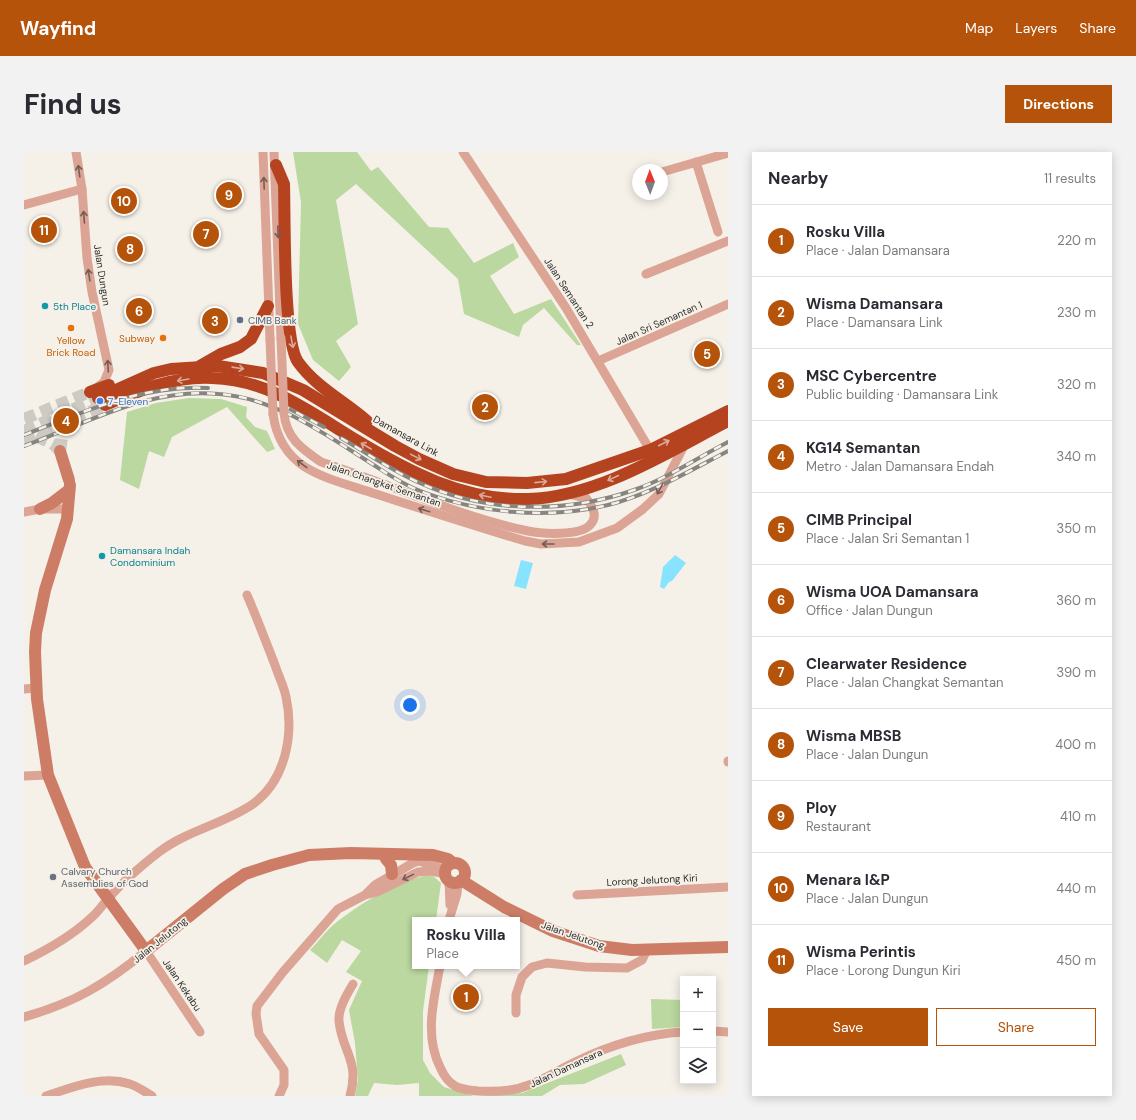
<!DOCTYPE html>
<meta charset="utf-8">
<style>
body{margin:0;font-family:"DM Sans",sans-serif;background:#f2f2f3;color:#2b2b33}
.controls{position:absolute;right:12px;bottom:12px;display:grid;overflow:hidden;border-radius:0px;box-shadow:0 2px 10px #0003}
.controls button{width:36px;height:36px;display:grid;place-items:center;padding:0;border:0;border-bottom:1px solid #e1e1e2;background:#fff;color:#2b2b33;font:20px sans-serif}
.compass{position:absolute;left:608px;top:12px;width:36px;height:36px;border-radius:50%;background:#fff;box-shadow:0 2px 10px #0003;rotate:359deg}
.you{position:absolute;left:386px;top:553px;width:14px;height:14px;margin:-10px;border:3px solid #fff;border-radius:50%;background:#1a73e8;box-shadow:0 0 0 6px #1a73e833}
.badge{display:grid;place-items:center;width:26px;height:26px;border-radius:50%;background:#b45309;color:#fff;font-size:13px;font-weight:700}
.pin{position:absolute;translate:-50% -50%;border:2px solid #fff;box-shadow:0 1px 4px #0006}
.popup{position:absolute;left:388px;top:765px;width:108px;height:52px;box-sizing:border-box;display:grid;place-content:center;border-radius:0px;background:#fff;filter:drop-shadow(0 1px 3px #0005);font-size:13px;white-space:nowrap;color:#7c7c81}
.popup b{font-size:15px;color:#2b2b33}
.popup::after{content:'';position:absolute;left:50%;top:100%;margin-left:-8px;border:8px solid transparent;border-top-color:#fff}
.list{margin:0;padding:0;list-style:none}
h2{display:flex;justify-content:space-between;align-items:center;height:52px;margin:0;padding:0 16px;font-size:17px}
h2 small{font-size:13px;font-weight:400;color:#7c7c81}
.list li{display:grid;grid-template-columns:26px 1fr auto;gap:12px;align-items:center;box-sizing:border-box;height:72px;padding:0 16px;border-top:1px solid #e1e1e2}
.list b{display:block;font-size:15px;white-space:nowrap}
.list p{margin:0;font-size:13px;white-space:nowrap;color:#7c7c81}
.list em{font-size:13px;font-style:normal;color:#7c7c81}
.actions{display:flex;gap:8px;padding:12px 16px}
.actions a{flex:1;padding:9px 0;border:1px solid #b45309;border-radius:0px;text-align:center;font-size:14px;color:#b45309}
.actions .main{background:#b45309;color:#fff}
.icon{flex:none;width:22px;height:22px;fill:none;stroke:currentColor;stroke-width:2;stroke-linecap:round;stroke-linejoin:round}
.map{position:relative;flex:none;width:704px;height:944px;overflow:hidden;border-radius:0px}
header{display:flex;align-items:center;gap:24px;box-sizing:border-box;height:56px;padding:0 20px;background:#b45309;color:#fff}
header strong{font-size:19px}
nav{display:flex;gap:22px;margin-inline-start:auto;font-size:14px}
.intro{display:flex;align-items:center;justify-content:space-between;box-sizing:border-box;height:96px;padding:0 24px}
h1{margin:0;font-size:28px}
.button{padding:10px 18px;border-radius:0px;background:#b45309;color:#fff;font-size:14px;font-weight:700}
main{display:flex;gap:24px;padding:0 24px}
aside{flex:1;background:#fff;border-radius:0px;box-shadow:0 2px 10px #0003}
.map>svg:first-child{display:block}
</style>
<header>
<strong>Wayfind</strong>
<nav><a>Map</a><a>Layers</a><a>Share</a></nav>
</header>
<div class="intro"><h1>Find us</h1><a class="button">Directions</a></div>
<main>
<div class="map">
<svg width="704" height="944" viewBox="0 0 704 944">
<rect width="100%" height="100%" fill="#f5f1e9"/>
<g fill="#bad89f">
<polygon points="269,0 333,0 347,19 354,15 405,75 424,76 450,111 489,91 495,105 466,124 490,162 527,147 557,193 553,193 520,156 499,173 495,185 440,162 434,127 332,32 312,48 334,172 312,189 327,215 315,229 289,208 274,172 277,50"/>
<polygon points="165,246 197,247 223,255 222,265 231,275 243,279 251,297 243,300 203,255 148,285 140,305 125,299 115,337 96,328 103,260 132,251"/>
<path d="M 408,723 L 417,731 L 412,768 L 391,768 L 391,814 L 405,814 L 399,859 L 399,908 L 406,921 L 420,935 L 450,944 L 395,944 L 395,931 L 373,933 L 350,931 L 344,944 L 331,944 L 334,927 L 331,891 L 325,858 L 338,829 L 322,820 L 337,799 L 318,788 L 303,811 L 286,798 C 295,789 304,776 314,769 C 339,750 377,726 408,723 Z"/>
<polygon points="627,847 659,848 659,875 628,877"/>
<polygon points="597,902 602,913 560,932 536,933 518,944 455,944 498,941"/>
</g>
<g fill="#88e3ff">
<polygon points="651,403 662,411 648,429 645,430 640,437 636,435 639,415"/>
<polygon points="497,408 509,411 502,437 490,434"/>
</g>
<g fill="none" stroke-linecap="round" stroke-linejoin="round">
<g stroke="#cdcac3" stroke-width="12" stroke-dasharray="12 6" stroke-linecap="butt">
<polyline points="12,284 29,292 36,299"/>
<polyline points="36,299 40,272"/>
</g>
<g stroke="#cdcac3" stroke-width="12" stroke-dasharray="12 6" stroke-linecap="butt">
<polyline points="0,267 66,240"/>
<polyline points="0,279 74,246"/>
<polyline points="0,289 81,253"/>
</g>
<g stroke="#dca494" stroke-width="9">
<polyline points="52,0 58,37 63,106 68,140 85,218 80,230 72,236"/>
<polyline points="239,0 246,187"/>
<polyline points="250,0 257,186"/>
<polyline points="439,0 542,156 626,298"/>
<polyline points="672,10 694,80"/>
<polyline points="638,20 704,1"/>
<polyline points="613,27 614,27"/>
<polyline points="0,53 58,37"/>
<polyline points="622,122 704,89"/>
<polyline points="574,209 704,152"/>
<path d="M 260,261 C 262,286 278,297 297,310 C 366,332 433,364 504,379 C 518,382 556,384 566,373 C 575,364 568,354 562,346 L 545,342"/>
<path d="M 249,262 C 252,284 261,302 281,315 C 302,328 329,334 352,342 C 401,358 451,374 501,389 L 517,392 L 555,390 L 593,376 L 619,357 L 635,342 L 661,292"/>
<polyline points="0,360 16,357 44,357"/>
<polyline points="0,537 13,536"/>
<polyline points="704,609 704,610"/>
<polyline points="0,624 24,623"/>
<polyline points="425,729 426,753"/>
<polyline points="342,742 351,733 389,711 395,709 416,716"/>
<polyline points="553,743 704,735"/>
<polyline points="425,768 433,742 434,730"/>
<path d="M 0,809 C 25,797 48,784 68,765 C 75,759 78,753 84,747 C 99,729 117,714 135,700 C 164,678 200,672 229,652 C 262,628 270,582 262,545 C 260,534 254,523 251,513 C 242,490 233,466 223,443"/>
<path d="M 416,814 C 410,847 400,883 416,915 C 419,922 424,930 431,934 C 438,938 447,938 454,939 C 471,940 490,939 505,933 C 521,927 536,917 551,910 C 584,894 623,882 659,880"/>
<polyline points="492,861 492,843 498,825 508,815 523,811 561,815 603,816 618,808 623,798"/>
<path d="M 0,865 C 50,851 82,832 122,799 L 176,880"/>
<polyline points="689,879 704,880"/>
<path d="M 22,944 C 49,935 77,923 106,932 C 113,934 121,940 128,944"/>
<polyline points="255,944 260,933 260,918 235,882 232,862 233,854 259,820 314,757 341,743 353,740 394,720 408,719 421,722"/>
<path d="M 326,944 C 336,908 318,900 315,869 C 314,857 323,842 329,832"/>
</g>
<g stroke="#cd7d66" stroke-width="12">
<polyline points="36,299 45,328"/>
<polyline points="46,333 43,367 21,438 12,481 11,500 13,547 24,623 61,715 122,799 199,737 221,722 248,713 285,703 327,701 409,703 424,707 429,711"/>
<polyline points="16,357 28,351 45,338"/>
<polyline points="362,707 367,713 368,722"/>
<circle cx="431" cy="721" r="10"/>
<polyline points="437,728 480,755 529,779 575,794 608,798 704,795"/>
</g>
<g stroke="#b54320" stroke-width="12">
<path d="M 252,13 L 260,32 C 261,64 259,189 274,210 C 292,235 320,249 343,269"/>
<polyline points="176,214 197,202 216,195 227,187 244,154"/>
<polyline points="66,240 85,233"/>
<polyline points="74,246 130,221 147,217 194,214 239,221 279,238 371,294 395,307 429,322 462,330 503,331 542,327 626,298 704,259"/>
<path d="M 81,253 C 116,238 150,224 188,226 C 243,227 286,260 332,288 C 385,320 440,349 504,347 C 574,345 644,300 704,269"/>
</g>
<defs>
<g id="rail">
<polyline points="258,253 300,275"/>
<path d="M 0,283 C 59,260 120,232 184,236"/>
<path d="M 317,286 C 343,301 368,319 396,331 C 461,361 542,362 610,338 C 642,327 673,306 704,290"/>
<path d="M 0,294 C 64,271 125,235 195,242 C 251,246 299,281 345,310 C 361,320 376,331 394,338 C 451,361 524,368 584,353 C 627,342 665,319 704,299"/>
</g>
</defs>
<use href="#rail" stroke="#87857f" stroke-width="4"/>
<use href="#rail" stroke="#f5f1e9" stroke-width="2.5" stroke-dasharray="8" stroke-linecap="butt"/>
<g stroke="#dca494" stroke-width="9">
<polyline points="257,186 260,261"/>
<polyline points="246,187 249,262"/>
</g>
</g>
<defs><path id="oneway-shaft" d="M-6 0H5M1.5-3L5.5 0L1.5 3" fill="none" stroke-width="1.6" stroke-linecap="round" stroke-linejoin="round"/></defs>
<g stroke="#745d55">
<use href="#oneway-shaft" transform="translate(55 19) rotate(-98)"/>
<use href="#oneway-shaft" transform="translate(240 31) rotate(-92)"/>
<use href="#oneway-shaft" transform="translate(60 65) rotate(-94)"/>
<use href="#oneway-shaft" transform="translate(254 80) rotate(88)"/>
<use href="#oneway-shaft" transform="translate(65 123) rotate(-99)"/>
<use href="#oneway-shaft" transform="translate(84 214) rotate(-93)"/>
<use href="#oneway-shaft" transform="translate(278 312) rotate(-143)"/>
<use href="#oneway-shaft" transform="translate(636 337) rotate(118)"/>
<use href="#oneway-shaft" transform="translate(400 358) rotate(-163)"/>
<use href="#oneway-shaft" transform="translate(524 392) rotate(-180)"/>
<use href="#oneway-shaft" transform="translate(384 725) rotate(154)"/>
</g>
<g stroke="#dbab99">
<use href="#oneway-shaft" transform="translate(268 190) rotate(79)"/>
<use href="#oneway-shaft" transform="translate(214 216) rotate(8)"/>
<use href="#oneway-shaft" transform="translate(159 228) rotate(171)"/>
<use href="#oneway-shaft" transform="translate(640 291) rotate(-27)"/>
<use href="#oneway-shaft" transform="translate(342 294) rotate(-150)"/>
<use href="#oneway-shaft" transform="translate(392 305) rotate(28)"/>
<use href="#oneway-shaft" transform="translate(589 326) rotate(155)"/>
<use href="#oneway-shaft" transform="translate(517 330) rotate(-6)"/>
<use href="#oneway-shaft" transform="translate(461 344) rotate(-168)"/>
</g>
<g fill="#0f9aa8" stroke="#f5f1e9" stroke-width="1.5">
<circle cx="21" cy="154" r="4"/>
<circle cx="78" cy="404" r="4"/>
</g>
<circle fill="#5c6f8a" stroke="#f5f1e9" stroke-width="1.5" cx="216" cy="168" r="4"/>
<g fill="#e8710a" stroke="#f5f1e9" stroke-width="1.5">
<circle cx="47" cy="176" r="4"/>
<circle cx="139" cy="186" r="4"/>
</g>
<circle fill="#3f7fe0" stroke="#f5f1e9" stroke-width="1.5" cx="76" cy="249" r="4"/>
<circle fill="#6b7280" stroke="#f5f1e9" stroke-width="1.5" cx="29" cy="725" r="4"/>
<g text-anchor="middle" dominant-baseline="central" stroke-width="3.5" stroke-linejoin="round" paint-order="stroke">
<g font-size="10" fill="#2f2e2b" stroke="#f5f1e9">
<text transform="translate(78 123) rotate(81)">Jalan Dungun</text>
<text transform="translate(545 141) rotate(57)">Jalan Semantan 2</text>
<text transform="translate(635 171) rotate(-24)">Jalan Sri Semantan 1</text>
<text transform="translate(382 284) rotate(29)">Damansara Link</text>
<text transform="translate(360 332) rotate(19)">Jalan Changkat Semantan</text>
<text transform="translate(628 728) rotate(-3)">Lorong Jelutong Kiri</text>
<text transform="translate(549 783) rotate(19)">Jalan Jelutong</text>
<text transform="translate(136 788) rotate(-39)">Jalan Jelutong</text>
<text transform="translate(158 833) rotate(56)">Jalan Kekabu</text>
<text transform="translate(542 916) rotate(-25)">Jalan Damansara</text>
</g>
<g font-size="10" fill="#0d838f" stroke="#f5f1e9" text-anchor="start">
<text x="29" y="154">5th Place</text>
<text x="86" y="398">Damansara Indah<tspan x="86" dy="12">Condominium</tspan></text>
</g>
<g font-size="10" fill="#4e5e75" stroke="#f5f1e9" text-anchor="start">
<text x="224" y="168">CIMB Bank</text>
</g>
<g font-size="10" fill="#c56008" stroke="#f5f1e9" text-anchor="end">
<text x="131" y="186">Subway</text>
<text x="47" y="188" text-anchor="middle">Yellow<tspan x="47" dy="12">Brick Road</tspan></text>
</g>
<g font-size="10" fill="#366cbe" stroke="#f5f1e9" text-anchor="start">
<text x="84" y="249">7-Eleven</text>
</g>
<g font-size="10" fill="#5b616d" stroke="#f5f1e9" text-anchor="start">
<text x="37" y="719">Calvary Church<tspan x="37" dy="12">Assemblies of God</tspan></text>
</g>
</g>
</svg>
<div class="controls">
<button>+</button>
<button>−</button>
<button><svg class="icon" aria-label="layers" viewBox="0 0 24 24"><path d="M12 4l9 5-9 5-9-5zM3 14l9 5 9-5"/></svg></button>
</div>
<svg class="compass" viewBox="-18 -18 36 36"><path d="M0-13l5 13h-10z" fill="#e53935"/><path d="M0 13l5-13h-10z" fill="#7c7c81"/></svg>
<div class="you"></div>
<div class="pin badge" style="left:442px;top:845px">1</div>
<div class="popup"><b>Rosku Villa</b>Place</div>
<div class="pin badge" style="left:461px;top:255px">2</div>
<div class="pin badge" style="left:191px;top:169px">3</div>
<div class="pin badge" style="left:42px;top:269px">4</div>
<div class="pin badge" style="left:683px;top:202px">5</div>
<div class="pin badge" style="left:115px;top:159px">6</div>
<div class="pin badge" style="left:182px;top:82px">7</div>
<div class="pin badge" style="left:106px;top:97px">8</div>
<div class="pin badge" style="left:205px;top:43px">9</div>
<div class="pin badge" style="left:100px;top:49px">10</div>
<div class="pin badge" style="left:20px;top:78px">11</div>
</div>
<aside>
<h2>Nearby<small>11 results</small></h2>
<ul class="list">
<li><span class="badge">1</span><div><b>Rosku Villa</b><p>Place · Jalan Damansara</p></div><em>220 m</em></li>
<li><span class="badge">2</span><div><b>Wisma Damansara</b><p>Place · Damansara Link</p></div><em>230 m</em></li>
<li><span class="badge">3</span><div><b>MSC Cybercentre</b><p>Public building · Damansara Link</p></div><em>320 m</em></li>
<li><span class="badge">4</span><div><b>KG14 Semantan</b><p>Metro · Jalan Damansara Endah</p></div><em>340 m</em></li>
<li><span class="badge">5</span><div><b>CIMB Principal</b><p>Place · Jalan Sri Semantan 1</p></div><em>350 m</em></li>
<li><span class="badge">6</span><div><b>Wisma UOA Damansara</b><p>Office · Jalan Dungun</p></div><em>360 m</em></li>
<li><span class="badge">7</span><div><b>Clearwater Residence</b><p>Place · Jalan Changkat Semantan</p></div><em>390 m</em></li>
<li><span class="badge">8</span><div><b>Wisma MBSB</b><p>Place · Jalan Dungun</p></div><em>400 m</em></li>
<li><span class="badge">9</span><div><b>Ploy</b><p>Restaurant</p></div><em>410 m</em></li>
<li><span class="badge">10</span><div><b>Menara I&amp;P</b><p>Place · Jalan Dungun</p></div><em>440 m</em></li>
<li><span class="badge">11</span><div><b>Wisma Perintis</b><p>Place · Lorong Dungun Kiri</p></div><em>450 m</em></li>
</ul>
<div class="actions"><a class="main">Save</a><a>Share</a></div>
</aside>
</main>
